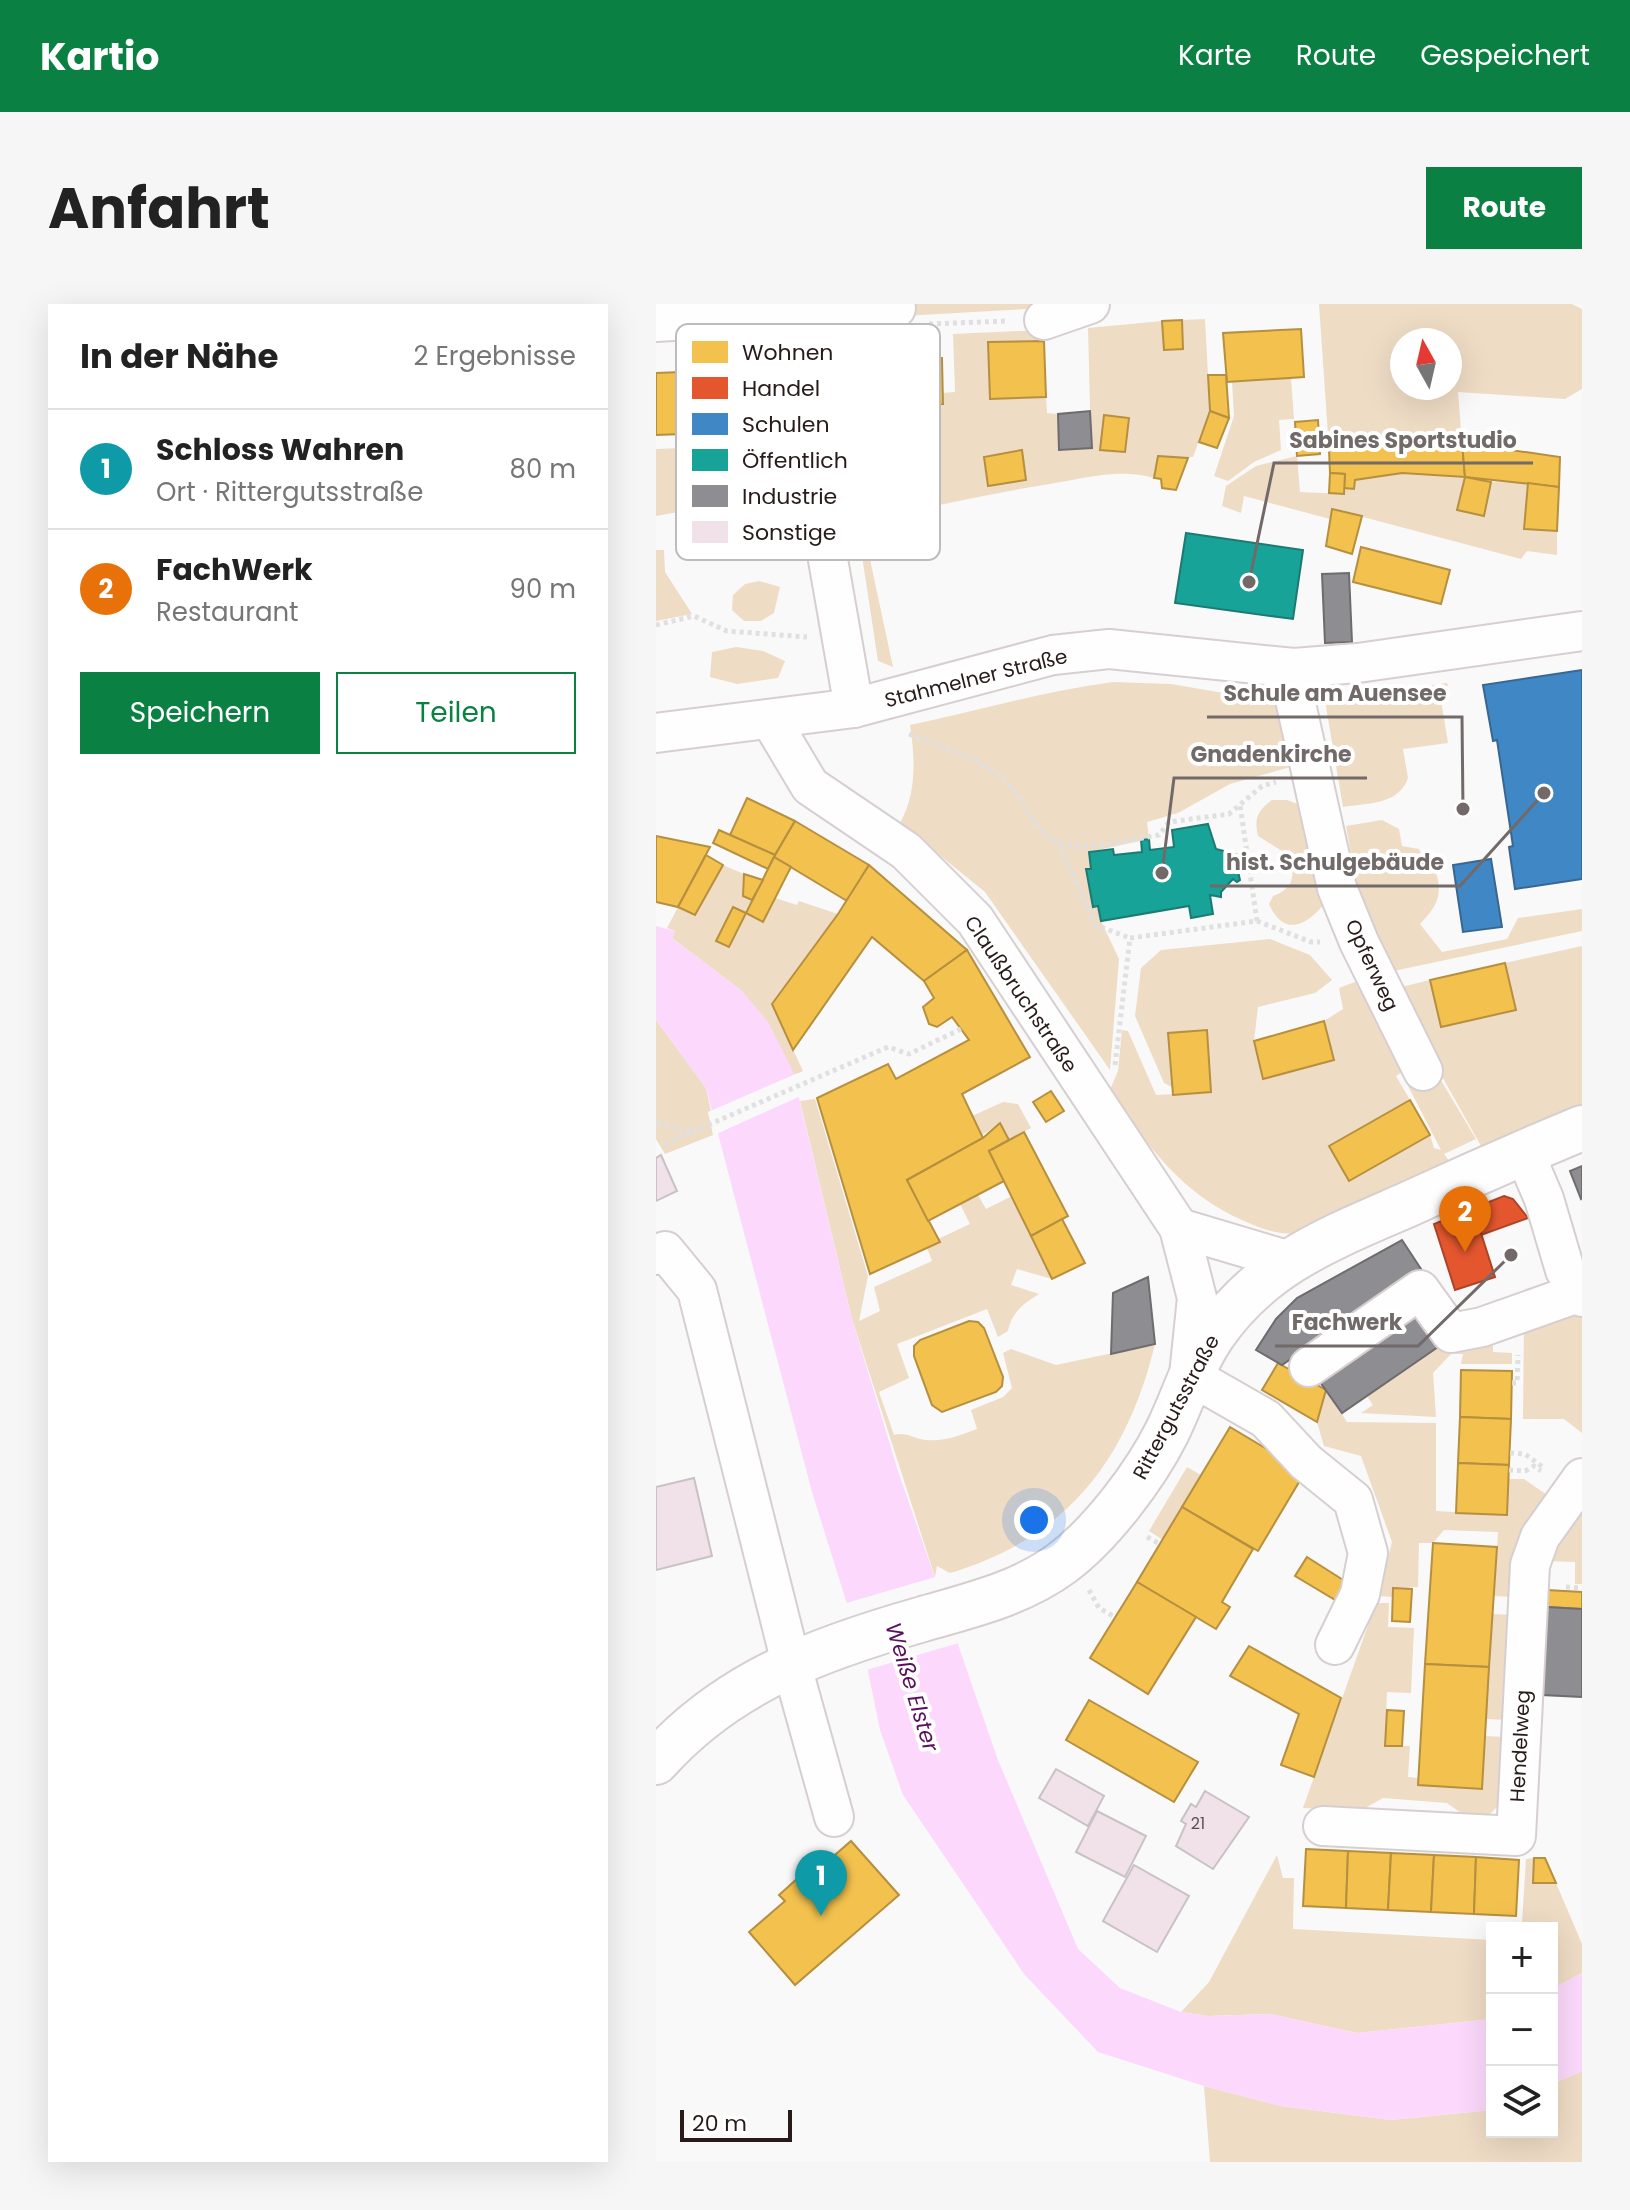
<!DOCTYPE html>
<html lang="de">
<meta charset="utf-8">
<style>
body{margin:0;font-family:Poppins,sans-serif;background:#f6f6f6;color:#222}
.controls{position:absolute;right:24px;bottom:24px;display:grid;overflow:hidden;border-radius:0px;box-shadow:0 8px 32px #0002}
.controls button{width:72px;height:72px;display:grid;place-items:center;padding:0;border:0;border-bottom:2px solid #e0e0e0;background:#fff;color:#222;font:40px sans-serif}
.compass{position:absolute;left:734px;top:24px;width:72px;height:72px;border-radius:50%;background:#fff;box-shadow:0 8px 32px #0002;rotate:352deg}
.scale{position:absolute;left:24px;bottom:20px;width:112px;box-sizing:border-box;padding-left:8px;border:4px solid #2a1b1b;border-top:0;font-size:22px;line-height:28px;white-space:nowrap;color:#2a1b1b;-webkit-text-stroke:6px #fff;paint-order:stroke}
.you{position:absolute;left:378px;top:1216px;width:28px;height:28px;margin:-20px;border:6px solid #fff;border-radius:50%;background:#1a73e8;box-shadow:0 0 0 12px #1a73e833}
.badge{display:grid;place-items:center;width:52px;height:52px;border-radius:50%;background:#0b8043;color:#fff;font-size:26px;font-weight:700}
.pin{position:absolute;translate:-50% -66px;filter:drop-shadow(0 2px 4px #0008)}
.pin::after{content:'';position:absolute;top:42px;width:28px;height:24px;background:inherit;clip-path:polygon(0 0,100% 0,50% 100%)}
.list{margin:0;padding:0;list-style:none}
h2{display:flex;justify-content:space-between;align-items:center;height:104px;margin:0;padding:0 32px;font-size:34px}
h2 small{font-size:26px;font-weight:400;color:#767676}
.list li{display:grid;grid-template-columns:52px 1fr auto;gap:24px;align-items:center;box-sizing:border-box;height:120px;padding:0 32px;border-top:2px solid #e0e0e0}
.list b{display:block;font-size:30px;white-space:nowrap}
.list p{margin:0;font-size:26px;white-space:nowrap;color:#767676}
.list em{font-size:26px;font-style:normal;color:#767676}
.actions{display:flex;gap:16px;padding:24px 32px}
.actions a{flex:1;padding:18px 0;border:2px solid #0b8043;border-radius:0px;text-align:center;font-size:28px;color:#0b8043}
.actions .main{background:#0b8043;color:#fff}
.icon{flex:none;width:44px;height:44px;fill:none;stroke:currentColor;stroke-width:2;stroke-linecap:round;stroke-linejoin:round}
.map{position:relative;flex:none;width:926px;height:1858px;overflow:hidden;border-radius:0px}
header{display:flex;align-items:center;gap:48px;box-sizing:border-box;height:112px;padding:0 40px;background:#0b8043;color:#fff}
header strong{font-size:38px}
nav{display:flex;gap:44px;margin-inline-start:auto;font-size:28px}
.intro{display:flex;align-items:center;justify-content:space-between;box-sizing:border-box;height:192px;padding:0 48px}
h1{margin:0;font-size:56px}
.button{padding:20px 36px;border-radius:0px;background:#0b8043;color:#fff;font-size:28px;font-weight:700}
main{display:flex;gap:48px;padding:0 48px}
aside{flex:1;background:#fff;border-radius:0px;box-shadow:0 8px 32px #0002}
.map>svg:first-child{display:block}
</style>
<header>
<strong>Kartio</strong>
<nav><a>Karte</a><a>Route</a><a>Gespeichert</a></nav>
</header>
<div class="intro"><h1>Anfahrt</h1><a class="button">Route</a></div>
<main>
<aside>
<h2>In der Nähe<small>2 Ergebnisse</small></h2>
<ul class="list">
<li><span class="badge" style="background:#0f9aa8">1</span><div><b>Schloss Wahren</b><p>Ort · Rittergutsstraße</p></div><em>80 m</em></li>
<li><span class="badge" style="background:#e8710a">2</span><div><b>FachWerk</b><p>Restaurant</p></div><em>90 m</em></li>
</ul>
<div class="actions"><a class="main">Speichern</a><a>Teilen</a></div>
</aside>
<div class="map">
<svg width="926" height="1858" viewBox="0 0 926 1858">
<rect width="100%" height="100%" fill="#f9f9f9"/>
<g fill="#efdcc5" fill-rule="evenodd">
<polygon points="246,0 394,0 386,4 247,12"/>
<path d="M 663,0 L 916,0 L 926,5 L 926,85 L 909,95 L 802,88 L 806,139 L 747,139 L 673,146 ZM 746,36 L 794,36 L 794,84 L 746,84 Z"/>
<path d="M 549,15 L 554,107 L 537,153 L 502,152 L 498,174 C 464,164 429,174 394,180 C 331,190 269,204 206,218 L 237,363 L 222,357 L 189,140 L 165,125 L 161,78 L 173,76 L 172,66 L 160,66 L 157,42 L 163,35 L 275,30 L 276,55 L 227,56 L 229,101 L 244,101 L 245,120 L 283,119 L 282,100 L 286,89 L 299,88 L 297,30 L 387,26 L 388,37 L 332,39 L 334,94 L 390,93 L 391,109 L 402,110 L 403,145 L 435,144 L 432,24 L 506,17 L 508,46 L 527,45 L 526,16 ZM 366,147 L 370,176 L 332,182 L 328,153 Z"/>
<polygon points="144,37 152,123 141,124 143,145 157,145 178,162 186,215 156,219 152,185 0,212 0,145 27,144 25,110 51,109 53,136 111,133 110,102 124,101 121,38"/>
<polygon points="635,74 638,115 623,116 625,146 598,158 572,177 558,172 578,112 576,77"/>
<path d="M 641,152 L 644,188 L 687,190 L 688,184 C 718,160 773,171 809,173 L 801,206 L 827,212 L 835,178 L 872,179 L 869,224 L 901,227 L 901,251 L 871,247 L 865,255 L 677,205 L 674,215 L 588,192 L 585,209 L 566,202 L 570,182 L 600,162 Z"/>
<polygon points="0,246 8,246 9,268 36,310 0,317"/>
<polygon points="103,277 124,283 118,309 105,317 88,317 76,306 77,291 89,280"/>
<polygon points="80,343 107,347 129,357 122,374 81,380 54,373 56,348"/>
<path d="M 457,378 L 515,380 L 626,399 L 642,461 L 574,480 L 522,509 L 491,518 L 493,535 L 433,548 L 435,565 L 430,566 L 437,603 L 442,602 L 445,617 L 463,655 L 454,766 L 329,588 L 244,519 C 261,489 259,453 254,421 C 322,407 388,387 457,378 Z"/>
<path d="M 791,379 L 792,382 L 783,384 L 792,439 L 747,445 L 752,474 C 743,501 711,499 687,503 L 669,397 Z"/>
<path d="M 616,496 L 631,496 L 644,501 L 673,593 C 657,617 630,638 613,600 L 617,592 C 638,584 639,573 634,552 L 602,532 C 598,515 601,507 616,496 Z"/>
<path d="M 726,516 L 743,525 L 746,542 L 763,545 L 768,555 L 775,553 C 786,583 788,596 764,620 L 786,648 L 851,635 L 862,614 L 926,605 L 926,627 L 728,669 L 706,612 L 690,522 Z"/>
<polygon points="67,561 88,570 88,592 96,596 91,609 106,618 119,594 141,601 143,597 182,610 116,700 147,767 138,771 86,687 16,634 19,627 11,624 22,603 39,611"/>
<path d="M 614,635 L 654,651 L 676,676 L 659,689 L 602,703 L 598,737 L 607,775 L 678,756 L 668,717 L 687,705 L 683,684 L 699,678 L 749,766 L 740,772 L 754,796 L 673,842 L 693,877 L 774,831 L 778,844 L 785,846 L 752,782 L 780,768 L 820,835 L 788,850 L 797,862 L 647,929 C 626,932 608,926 588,917 C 523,888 495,844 453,788 L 462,767 L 466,726 L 472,727 L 500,791 L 555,788 L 512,729 L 516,783 L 508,779 L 479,712 L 485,664 L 505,646 Z"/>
<polygon points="926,642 926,801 825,842 737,685 774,676 785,723 860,706 849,659"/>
<polygon points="0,716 50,784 55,807 52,808 57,831 9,850 0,835"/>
<path d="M 159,795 L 212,972 L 203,1017 L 224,1007 L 218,983 L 276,957 L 271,944 L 282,935 L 314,920 L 304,900 L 322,891 L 330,905 L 356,892 L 396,975 L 361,965 L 355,981 L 383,990 C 367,1000 356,1008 352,1027 L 342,1033 L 331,1005 L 241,1040 L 253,1074 L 223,1088 L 238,1131 C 250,1127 258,1135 270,1136 C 288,1138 304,1131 321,1125 L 315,1106 L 347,1093 L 356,1084 L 347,1049 L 355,1045 L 400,1061 L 499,1040 C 471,1156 411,1234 294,1269 L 281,1262 L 279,1273 L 196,1015 L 144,797 Z"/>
<polygon points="347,798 362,800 375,824 353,836 344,820 326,831 316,812"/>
<polygon points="922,1010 926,1013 926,1129 908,1115 867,1115 868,1017"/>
<polygon points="837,1029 837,1048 856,1049 856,1060 805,1060 807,1050 795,1050 777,1069 780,1113 705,1109 717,1101 711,1092 782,1043 786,1048"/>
<polygon points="670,1086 691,1118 780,1119 780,1207 851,1211 853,1175 868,1175 894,1193 858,1293 838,1292 842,1228 788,1226 777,1239 763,1239 762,1283 738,1284 737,1293 722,1292 736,1238 705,1152 668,1142 661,1118"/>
<polygon points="531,1163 545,1171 507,1236 493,1227"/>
<polygon points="926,1200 926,1280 919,1280 919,1258 890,1257"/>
<polygon points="720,1299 733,1299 732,1323 758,1324 755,1389 731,1388 729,1441 754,1442 752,1473 762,1474 762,1481 825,1485 829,1432 849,1433 843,1501 829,1515 812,1514 791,1499 727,1494 704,1507 647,1504"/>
<polygon points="837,1310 857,1311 850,1416 830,1415"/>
<polygon points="621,1551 627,1574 638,1574 637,1625 836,1636 836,1715 701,1729 614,1710 552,1712 525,1708 553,1678"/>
<polygon points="878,1554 877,1579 900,1579 926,1640 926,1669 896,1685 896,1624 855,1624 855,1619 866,1619 870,1555"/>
<polygon points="926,1767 926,1858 554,1858 548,1782 625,1802 735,1816 836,1806 836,1828 896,1828 896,1780"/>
</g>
<g fill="#fcd9fc">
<polygon points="0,622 19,627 16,634 86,687 112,718 136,765 196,1015 242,1167 342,1456 422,1645 464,1684 525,1708 552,1712 614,1710 701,1729 836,1715 836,1806 735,1816 625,1802 548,1782 442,1748 368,1670 247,1491 224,1426 212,1367 156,1188 50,784 0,716"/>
<polygon points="926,1669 926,1767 896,1780 896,1685"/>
</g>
<g fill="#f9f9f9">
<polygon points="142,769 147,791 58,831 52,808"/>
<polygon points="283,1272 306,1338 207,1367 187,1300"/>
</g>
<g fill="#f2c14e" stroke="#b68f3f" stroke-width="2">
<polygon points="526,16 527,45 508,46 506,17"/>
<polygon points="645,25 648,73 571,78 567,29"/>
<polygon points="388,37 390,93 334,95 332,38"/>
<polygon points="286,54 287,100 229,102 227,56"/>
<polygon points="24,68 26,130 0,131 0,69"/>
<polygon points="552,71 570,71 573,114 554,107"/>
<polygon points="554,107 573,114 561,144 543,138"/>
<polygon points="448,111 473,114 469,148 444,146"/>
<polygon points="662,116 664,150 641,152 639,118"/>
<polygon points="747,139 806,139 809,173 746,169 699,176 698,185 688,184 689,170 674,169 673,146"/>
<polygon points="806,139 904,153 903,183 809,173"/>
<polygon points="366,146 370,176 332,182 328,153"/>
<polygon points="502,152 532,154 520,186 506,184 505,175 498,174"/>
<polygon points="674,169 689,170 688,190 673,189"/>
<polygon points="809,173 835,178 828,212 801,206"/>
<polygon points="872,179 903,183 901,227 868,225"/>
<polygon points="676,205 706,212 696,250 670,242"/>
<polygon points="705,243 794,266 785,300 697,278"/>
<polygon points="91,494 139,517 119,551 74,531"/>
<polygon points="139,517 213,561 191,597 118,553"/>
<polygon points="63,526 119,551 112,565 57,539"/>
<polygon points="0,532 54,543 22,603 0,598"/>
<polygon points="50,551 67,561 39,611 22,603"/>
<polygon points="118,553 135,563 107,618 90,609"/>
<polygon points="213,561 311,646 268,677 216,633 137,746 116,700 182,610"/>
<polygon points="88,570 107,576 96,596 87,592"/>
<polygon points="77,603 90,609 73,643 60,637"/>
<polygon points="311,646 374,753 306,790 327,834 251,876 284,938 214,970 161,794 232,760 240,775 313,736 296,713 281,723 273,720 267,703 278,694 268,677"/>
<polygon points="849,659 860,706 785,723 774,676"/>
<polygon points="668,717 678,756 607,775 598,737"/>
<polygon points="551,726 555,788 517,791 512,729"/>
<polygon points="395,787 408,807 390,818 377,798"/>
<polygon points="754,796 774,831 693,877 673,842"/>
<polygon points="344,819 353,836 333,847 348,877 272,917 251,876 327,834"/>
<polygon points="368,828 412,912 375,932 333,847"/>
<polygon points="406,915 429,959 396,975 375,932"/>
<polygon points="313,1017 322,1018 328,1024 347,1073 346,1082 340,1088 286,1108 276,1101 258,1052 258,1042 264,1036"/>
<polygon points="622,1059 670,1086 661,1118 606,1086"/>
<polygon points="805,1066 856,1067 855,1115 804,1113"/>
<polygon points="804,1113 855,1115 853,1161 802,1159"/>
<polygon points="574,1123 649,1168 602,1247 526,1203"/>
<polygon points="802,1159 853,1161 851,1211 800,1209"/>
<polygon points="526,1203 597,1245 566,1298 574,1303 560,1325 481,1278"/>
<polygon points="777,1239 841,1243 833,1363 769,1360"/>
<polygon points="651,1253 695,1281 684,1299 639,1272"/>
<polygon points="481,1278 540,1313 492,1390 434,1354"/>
<polygon points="737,1284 756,1285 754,1318 736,1317"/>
<polygon points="891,1286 926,1288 926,1305 891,1303"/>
<polygon points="593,1342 685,1394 658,1473 625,1461 643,1410 574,1372"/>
<polygon points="769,1360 833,1363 826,1485 762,1481"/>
<polygon points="433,1396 542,1458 518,1498 410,1436"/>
<polygon points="731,1406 748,1407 746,1442 729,1442"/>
<polygon points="195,1537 243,1591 139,1681 93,1628 129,1597 123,1591 153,1564 157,1570"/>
<polygon points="650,1545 692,1547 690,1604 647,1602"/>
<polygon points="692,1547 735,1549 732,1606 690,1604"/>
<polygon points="735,1549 778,1551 775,1608 732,1606"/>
<polygon points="778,1551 820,1553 818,1610 775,1608"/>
<polygon points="820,1553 863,1556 860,1612 818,1610"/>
<polygon points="878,1554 889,1554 900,1579 877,1579"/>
</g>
<g fill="#e4572e" stroke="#ac4528" stroke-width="2">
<polygon points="848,892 857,895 872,914 825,931 817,904"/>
<polygon points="817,904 839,973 799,986 778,920"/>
</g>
<g fill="#3f88c5" stroke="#396792" stroke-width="2">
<polygon points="926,366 926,575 859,585 853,543 857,542 841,436 837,437 827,381"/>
<polygon points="835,555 846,623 807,628 797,561"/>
</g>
<g fill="#17a398" stroke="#1d7a72" stroke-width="2">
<polygon points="530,229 647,246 637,315 519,299"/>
<polygon points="552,520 560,545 583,551 579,554 584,576 581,578 577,575 565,588 565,593 554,591 557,610 535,614 533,602 445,617 442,602 437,603 430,565 435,565 433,548 457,545 458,551 486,548 485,536 493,535 494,546 518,543 516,526"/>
</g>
<g fill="#8d8d92" stroke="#6f6b6e" stroke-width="2">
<polygon points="434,107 436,144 403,146 402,110"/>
<polygon points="693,269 696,338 669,339 666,270"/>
<polygon points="926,862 926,894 925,895 914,867"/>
<polygon points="746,936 765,965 626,1061 600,1046 620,1015 641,994"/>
<polygon points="492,973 499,1040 455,1050 457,989"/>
<polygon points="760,1011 782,1043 686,1109 664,1078"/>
<polygon points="891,1303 926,1305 926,1393 886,1391"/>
</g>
<g fill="#f0e2e8" stroke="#c9c2c5" stroke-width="2">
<polygon points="5,851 21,887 0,897 0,854"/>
<polygon points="38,1174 56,1252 0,1266 0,1183"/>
<polygon points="400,1465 448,1492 432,1522 383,1494"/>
<polygon points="549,1487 593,1513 557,1565 520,1542 530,1520 525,1517 535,1500 540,1503"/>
<polygon points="441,1507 490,1532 469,1573 420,1548"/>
<polygon points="478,1561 533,1592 501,1648 447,1617"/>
</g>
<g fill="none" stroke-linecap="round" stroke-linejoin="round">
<defs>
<g id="minor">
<polyline points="388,16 434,0"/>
<polyline points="0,18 240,4"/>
<polyline points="168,233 198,404"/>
<polyline points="638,364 638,391 681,584 703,638 767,767"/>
<polyline points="114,415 154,482 250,547 319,616 523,924 541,994 533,1071 610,1115 650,1158 697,1196 712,1249 704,1290 679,1341"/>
<polyline points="0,429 198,404 397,351 453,345 638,364 702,359 926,327"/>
<polyline points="868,848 888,895 909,966 926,993"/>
<polyline points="523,924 634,957"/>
<polyline points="0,951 9,947 41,986 135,1359 178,1513"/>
<polyline points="653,1063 764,986 795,1029 826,1023 922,989"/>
<polyline points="667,1522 860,1532 874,1261 884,1233 926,1174"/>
</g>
<path id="major" d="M 0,1458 C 72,1377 165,1344 267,1315 C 315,1301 364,1290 406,1259 C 445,1230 489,1172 511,1128 C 527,1096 536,1062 557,1031 C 607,958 678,933 755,899 C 811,873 868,848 926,824"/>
</defs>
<use href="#minor" stroke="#d7cfcf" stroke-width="42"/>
<use href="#major" stroke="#d7cfcf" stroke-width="48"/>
<g stroke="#e1e0e0" stroke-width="5" stroke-dasharray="4 4" stroke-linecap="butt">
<polyline points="273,20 351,17"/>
<polyline points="148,44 156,135 180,147 188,202"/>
<polyline points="110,95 115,94 112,49"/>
<polyline points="0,321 38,312 71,327 151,333"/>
<path d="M 253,430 C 284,443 322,453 348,476 C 369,494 376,529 405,539 C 433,549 474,535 503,531 L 513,518 L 573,510 L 606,482 L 620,478"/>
<polyline points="403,539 439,621 474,634"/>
<polyline points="601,617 655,638 664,638"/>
<polyline points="459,761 474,634 601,617 584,501"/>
<polyline points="0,819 36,827"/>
<polyline points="8,840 232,743 253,750 305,725"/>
<polyline points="856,1079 861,1079 862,1051"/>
<polyline points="854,1149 869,1150 888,1164"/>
<polyline points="853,1166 869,1167 878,1162 885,1167"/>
<polyline points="491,1233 504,1240"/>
<polyline points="910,1283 926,1284"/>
<polyline points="433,1286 443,1304 459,1313"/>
<polyline points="925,1858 926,1857"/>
</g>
<use href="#minor" stroke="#fefefe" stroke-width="38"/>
<use href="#major" stroke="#fefefe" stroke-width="44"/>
</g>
<g text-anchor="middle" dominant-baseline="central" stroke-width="8" stroke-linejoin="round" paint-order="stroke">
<g font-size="16" fill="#5c4d4e">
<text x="542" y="1519">21</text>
</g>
<g font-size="20" fill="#2a1b1b" stroke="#fff">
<text transform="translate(320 374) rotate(-14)">Stahmelner Straße</text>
<text transform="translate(716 661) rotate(65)">Opferweg</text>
<text transform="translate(365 690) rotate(56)">Claußbruchstraße</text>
<text transform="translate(520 1103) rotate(-62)">Rittergutsstraße</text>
<text transform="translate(864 1442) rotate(-87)">Hendelweg</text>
</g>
<g font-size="22" font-style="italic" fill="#5a115d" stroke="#fff">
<text transform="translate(256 1383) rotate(73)">Weiße Elster</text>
</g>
</g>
<rect x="20" y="20" width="264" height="236" rx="12" fill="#fff" stroke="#bfbbbb" stroke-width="2"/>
<rect x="36" y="37" width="36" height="22" fill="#f2c14e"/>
<rect x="36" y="73" width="36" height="22" fill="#e4572e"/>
<rect x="36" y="109" width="36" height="22" fill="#3f88c5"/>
<rect x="36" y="145" width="36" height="22" fill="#17a398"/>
<rect x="36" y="181" width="36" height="22" fill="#8d8d92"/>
<rect x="36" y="217" width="36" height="22" fill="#f0e2e8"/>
<g font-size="22" fill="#2a1b1b">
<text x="86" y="56">Wohnen</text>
<text x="86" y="92">Handel</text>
<text x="86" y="128">Schulen</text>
<text x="86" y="164">Öffentlich</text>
<text x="86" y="200">Industrie</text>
<text x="86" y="236">Sonstige</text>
</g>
<path fill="none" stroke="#726969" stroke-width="3" d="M593 278L618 159H877M807 505L806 413H551M506 569L518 474H711M888 489L804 582H554M855 951L762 1042H619"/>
<g fill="#726969" stroke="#fff" stroke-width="3">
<circle cx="593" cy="278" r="8"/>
<circle cx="807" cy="505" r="8"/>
<circle cx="506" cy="569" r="8"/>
<circle cx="888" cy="489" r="8"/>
<circle cx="855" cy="951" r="8"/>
</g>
<g font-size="22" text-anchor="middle" font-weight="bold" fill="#726969" stroke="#fff" stroke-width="8" stroke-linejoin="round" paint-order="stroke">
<text x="747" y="144">Sabines Sportstudio</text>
<text x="679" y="397">Schule am Auensee</text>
<text x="615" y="458">Gnadenkirche</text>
<text x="679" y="566">hist. Schulgebäude</text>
<text x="691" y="1026">Fachwerk</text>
</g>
</svg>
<div class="controls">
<button>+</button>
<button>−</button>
<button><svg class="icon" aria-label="layers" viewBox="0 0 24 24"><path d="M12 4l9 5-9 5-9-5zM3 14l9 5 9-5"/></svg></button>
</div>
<svg class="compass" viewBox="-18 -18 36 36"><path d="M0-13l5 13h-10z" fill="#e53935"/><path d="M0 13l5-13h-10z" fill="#767676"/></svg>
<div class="scale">20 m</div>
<div class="you"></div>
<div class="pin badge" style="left:165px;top:1612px;background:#0f9aa8">1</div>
<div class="pin badge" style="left:809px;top:948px;background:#e8710a">2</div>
</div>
</main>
